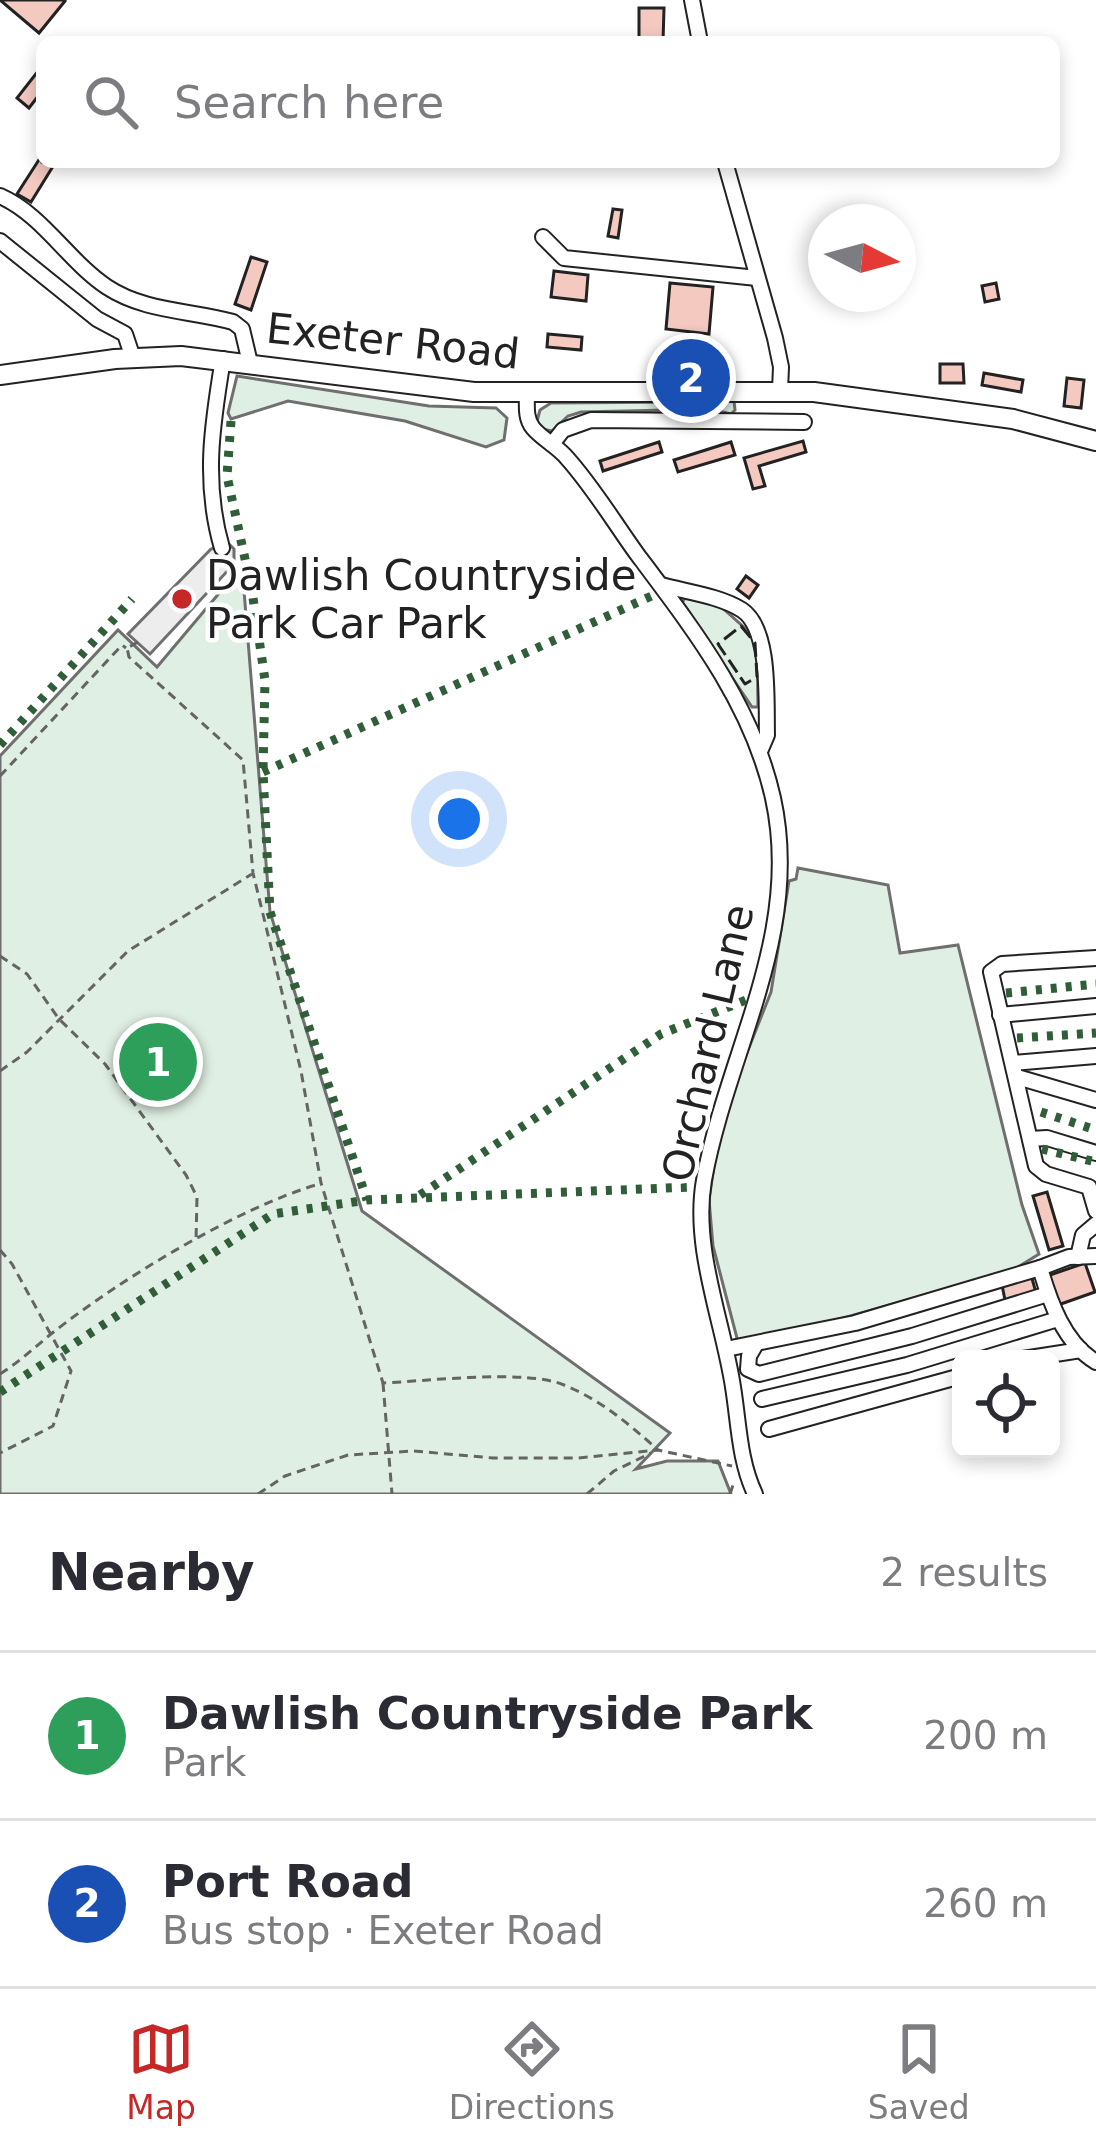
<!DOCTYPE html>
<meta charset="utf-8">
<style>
body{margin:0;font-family:"DejaVu Sans",sans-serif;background:#f7f7f7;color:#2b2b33}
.controls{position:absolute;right:36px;bottom:36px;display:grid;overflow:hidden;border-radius:18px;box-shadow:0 6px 18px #0003}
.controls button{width:108px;height:108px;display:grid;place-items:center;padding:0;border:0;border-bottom:3px solid #e1e1e2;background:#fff;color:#2b2b33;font:60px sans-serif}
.compass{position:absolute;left:808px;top:204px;width:108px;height:108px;border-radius:50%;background:#fff;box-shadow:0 6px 18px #0003;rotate:96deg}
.you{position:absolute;left:459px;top:819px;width:42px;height:42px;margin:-30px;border:9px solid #fff;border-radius:50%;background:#1a73e8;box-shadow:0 0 0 18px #1a73e833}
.badge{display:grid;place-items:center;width:78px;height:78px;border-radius:50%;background:#c62828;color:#fff;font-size:39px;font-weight:700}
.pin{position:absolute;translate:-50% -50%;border:6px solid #fff;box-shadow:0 3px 12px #0006}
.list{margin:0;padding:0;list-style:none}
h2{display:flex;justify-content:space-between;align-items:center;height:156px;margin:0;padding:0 48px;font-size:51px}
h2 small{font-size:39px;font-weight:400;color:#7c7c81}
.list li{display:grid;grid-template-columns:78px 1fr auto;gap:36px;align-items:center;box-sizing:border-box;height:168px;padding:0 48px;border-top:3px solid #e1e1e2}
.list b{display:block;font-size:45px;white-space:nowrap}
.list p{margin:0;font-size:39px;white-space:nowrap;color:#7c7c81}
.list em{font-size:39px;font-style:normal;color:#7c7c81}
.icon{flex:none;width:66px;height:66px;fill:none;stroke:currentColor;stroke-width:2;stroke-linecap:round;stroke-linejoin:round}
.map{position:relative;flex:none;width:1096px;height:1494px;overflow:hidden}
.search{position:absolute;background:#fff;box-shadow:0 6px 18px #0003;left:36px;right:36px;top:36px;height:132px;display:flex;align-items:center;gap:30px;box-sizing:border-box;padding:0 42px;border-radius:18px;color:#7c7c81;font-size:45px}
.sheet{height:492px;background:#fff}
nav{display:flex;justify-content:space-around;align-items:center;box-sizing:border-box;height:168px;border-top:3px solid #e1e1e2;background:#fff;font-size:33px;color:#7c7c81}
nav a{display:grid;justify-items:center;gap:6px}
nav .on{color:#c62828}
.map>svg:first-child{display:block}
</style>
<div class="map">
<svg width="1096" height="1494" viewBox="0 0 1096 1494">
<rect width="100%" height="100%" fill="#fff"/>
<g fill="#e0efe3" stroke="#6f6f6f" stroke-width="3">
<polygon points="237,376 429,406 496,408 507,418 504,440 486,447 405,421 288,401 231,419 228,413"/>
<polygon points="696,401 734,401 735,410 731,414 711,409 581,412 568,416 552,431 542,429 537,421 540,410 551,403 690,402 695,406"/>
<polygon points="242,566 270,912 362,1211 670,1433 636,1469 667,1461 718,1461 731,1494 0,1494 0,756 118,630 157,667"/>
<polygon points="685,598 719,605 757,639 758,707 752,707 682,603"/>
<polygon points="798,868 888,885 900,953 958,945 1022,1205 1039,1254 1013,1270 787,1334 738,1342 713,1246 709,1200 717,1145 733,1088 771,992 789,881 796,879"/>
</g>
<polygon fill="#ededed" stroke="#6f6f6f" stroke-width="3" points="228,543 234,549 234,564 150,654 128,634 211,549"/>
<g fill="#f3c9c0" stroke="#222" stroke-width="3">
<polygon points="0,0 64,0 65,1 39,33"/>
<polygon points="639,8 664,8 663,42 639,42"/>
<polygon points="42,66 42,91 29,108 17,98"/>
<polygon points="42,155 42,162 55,163 31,202 17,194"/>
<polygon points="613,209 622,210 618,238 608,236"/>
<polygon points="251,257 267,262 251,310 235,304"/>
<polygon points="554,271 588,275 586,301 551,297"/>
<polygon points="670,283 713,287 709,334 666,329"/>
<polygon points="996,283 999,299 985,302 982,286"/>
<polygon points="548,334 582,337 581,350 547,347"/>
<polygon points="940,364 963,364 964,383 940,383"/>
<polygon points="984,373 1023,380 1021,392 982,385"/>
<polygon points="1067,378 1084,380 1081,408 1064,406"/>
<polygon points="803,441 806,452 759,466 765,486 753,489 744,458"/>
<polygon points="659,442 662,452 603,471 600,461"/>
<polygon points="731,442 735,455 678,472 674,460"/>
<polygon points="746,576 758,585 749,598 737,589"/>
<polygon points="1047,1192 1063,1246 1049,1250 1033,1196"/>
<polygon points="1085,1263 1095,1292 1058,1305 1047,1276"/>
<polygon points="1031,1275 1037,1296 1006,1305 1002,1285"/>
</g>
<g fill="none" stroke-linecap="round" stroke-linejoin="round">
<defs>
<g id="minor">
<polyline points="692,0 700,42"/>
<polyline points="725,162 775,338 781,367 780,390"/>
<path d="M 0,196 C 43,215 68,261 107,287 C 145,312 190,310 233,322 L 242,329 L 250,363"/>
<polyline points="543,237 564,258 757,278"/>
<polyline points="0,241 97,319 125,334 133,358"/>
<path d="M 527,393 C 527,405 525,418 533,428 C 542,439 557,446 567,458 C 593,487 614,522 637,554 C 694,630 752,704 773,798 C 803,934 727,1052 704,1180 C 692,1248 723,1321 733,1387 C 739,1424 739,1460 755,1494"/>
<polyline points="552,444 563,430 591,420 804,422"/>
<path d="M 222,548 C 203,483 212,425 223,359"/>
<path d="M 661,585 C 687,592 720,596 742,610 C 771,629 766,703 767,735 L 761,749"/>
<polyline points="1096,958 1002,964 991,972 1036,1166 1046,1174 1089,1187 1096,1211"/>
<polyline points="1000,1015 1096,1006"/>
<polyline points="1013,1063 1096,1056"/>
<polyline points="1017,1077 1096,1100"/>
<polyline points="1030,1139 1047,1138 1096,1153"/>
<path d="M 1096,1256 L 1069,1257 L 1040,1268 C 1050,1302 1064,1343 1096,1362"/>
<polyline points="1078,1257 1083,1235 1096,1224"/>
<polyline points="756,1344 749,1356 748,1369 759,1374 912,1336 1048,1294"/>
<polyline points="726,1349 855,1323 1040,1268"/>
<polyline points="1023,1359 1081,1350"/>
<polyline points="762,1399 907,1365 1058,1319"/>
<polyline points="769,1429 961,1376"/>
</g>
<polyline id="major" points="0,375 115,359 181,356 474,392 814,392 1013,419 1096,441"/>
</defs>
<use href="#minor" stroke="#222" stroke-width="18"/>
<use href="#major" stroke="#222" stroke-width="22"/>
<g stroke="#646464" stroke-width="3" stroke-dasharray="9 6" stroke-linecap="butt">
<path d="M 138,642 L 127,648 L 129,657 L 243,760 L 253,873 L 301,1071 L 321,1183 L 383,1383 C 427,1381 527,1369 564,1385 C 601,1400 629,1424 658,1450"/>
<polyline points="0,776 122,645 126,648"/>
<polyline points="0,956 27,974 59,1019 105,1064 186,1175 197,1197 196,1241"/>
<polyline points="0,1071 27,1052 128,951 252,874"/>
<polyline points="0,1250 12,1264 71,1371 53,1426 0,1453"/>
<path d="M 0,1374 C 19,1362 34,1348 51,1334 C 119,1280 237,1208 319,1184"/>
<polyline points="383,1383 392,1494"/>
<polyline points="258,1494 285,1476 348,1455 414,1451 493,1458 578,1458 658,1450 732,1466"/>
<polyline points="587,1494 614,1471 651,1453"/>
<polyline points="730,1494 734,1482"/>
</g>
<use href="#minor" stroke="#fff" stroke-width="14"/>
<use href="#major" stroke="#fff" stroke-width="18"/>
<g stroke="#2f5e38" stroke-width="9" stroke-dasharray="6 9" stroke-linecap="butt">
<polyline points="231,421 227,476 252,591 265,680 263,772 270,912 367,1200"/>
<polyline points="0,745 132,599"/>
<polyline points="263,772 656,594"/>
<polyline points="1006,993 1096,984"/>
<polyline points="1017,1038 1096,1033"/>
<polyline points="1041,1112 1096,1130"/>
<polyline points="1042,1149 1096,1162"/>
<polyline points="420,1195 661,1034 751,998"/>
<polyline points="0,1392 273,1214 367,1200 693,1187"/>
</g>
<polygon stroke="#222" stroke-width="3" stroke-dasharray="15 6" stroke-linecap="butt" points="741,626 755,643 757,677 745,684 718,644"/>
</g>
<circle fill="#c62828" stroke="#fff" stroke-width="4.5" cx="182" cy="599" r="12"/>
<g text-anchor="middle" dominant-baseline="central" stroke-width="9" stroke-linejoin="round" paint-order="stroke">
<g font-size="42" fill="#222" stroke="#fff">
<text transform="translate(393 341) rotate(6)">Exeter Road</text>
<text transform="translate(708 1043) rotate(-77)">Orchard Lane</text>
</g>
<g font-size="42" fill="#222" stroke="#fff" text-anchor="start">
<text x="206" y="575">Dawlish Countryside<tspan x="206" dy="48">Park Car Park</tspan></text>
</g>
</g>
</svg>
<div class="controls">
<button><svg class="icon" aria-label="locate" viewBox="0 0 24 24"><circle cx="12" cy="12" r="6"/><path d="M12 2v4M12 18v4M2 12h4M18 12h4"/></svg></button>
</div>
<svg class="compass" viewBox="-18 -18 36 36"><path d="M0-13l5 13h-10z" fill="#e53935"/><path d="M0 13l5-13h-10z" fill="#7c7c81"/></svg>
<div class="you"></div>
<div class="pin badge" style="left:158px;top:1062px;background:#2e9e5b">1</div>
<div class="pin badge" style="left:691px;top:378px;background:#1a4fb4">2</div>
<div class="search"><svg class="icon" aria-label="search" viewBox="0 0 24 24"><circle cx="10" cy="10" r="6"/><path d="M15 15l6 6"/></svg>Search here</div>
</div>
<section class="sheet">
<h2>Nearby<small>2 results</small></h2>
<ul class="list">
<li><span class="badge" style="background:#2e9e5b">1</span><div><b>Dawlish Countryside Park</b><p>Park</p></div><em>200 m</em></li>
<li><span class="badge" style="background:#1a4fb4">2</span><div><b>Port Road</b><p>Bus stop · Exeter Road</p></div><em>260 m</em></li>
</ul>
</section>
<nav>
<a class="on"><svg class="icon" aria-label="map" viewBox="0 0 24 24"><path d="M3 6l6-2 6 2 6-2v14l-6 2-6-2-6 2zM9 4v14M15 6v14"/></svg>Map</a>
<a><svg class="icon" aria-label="directions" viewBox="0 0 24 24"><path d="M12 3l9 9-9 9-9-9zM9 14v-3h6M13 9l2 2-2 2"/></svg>Directions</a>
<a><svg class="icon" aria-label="saved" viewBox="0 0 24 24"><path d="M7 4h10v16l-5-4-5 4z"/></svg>Saved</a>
</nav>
